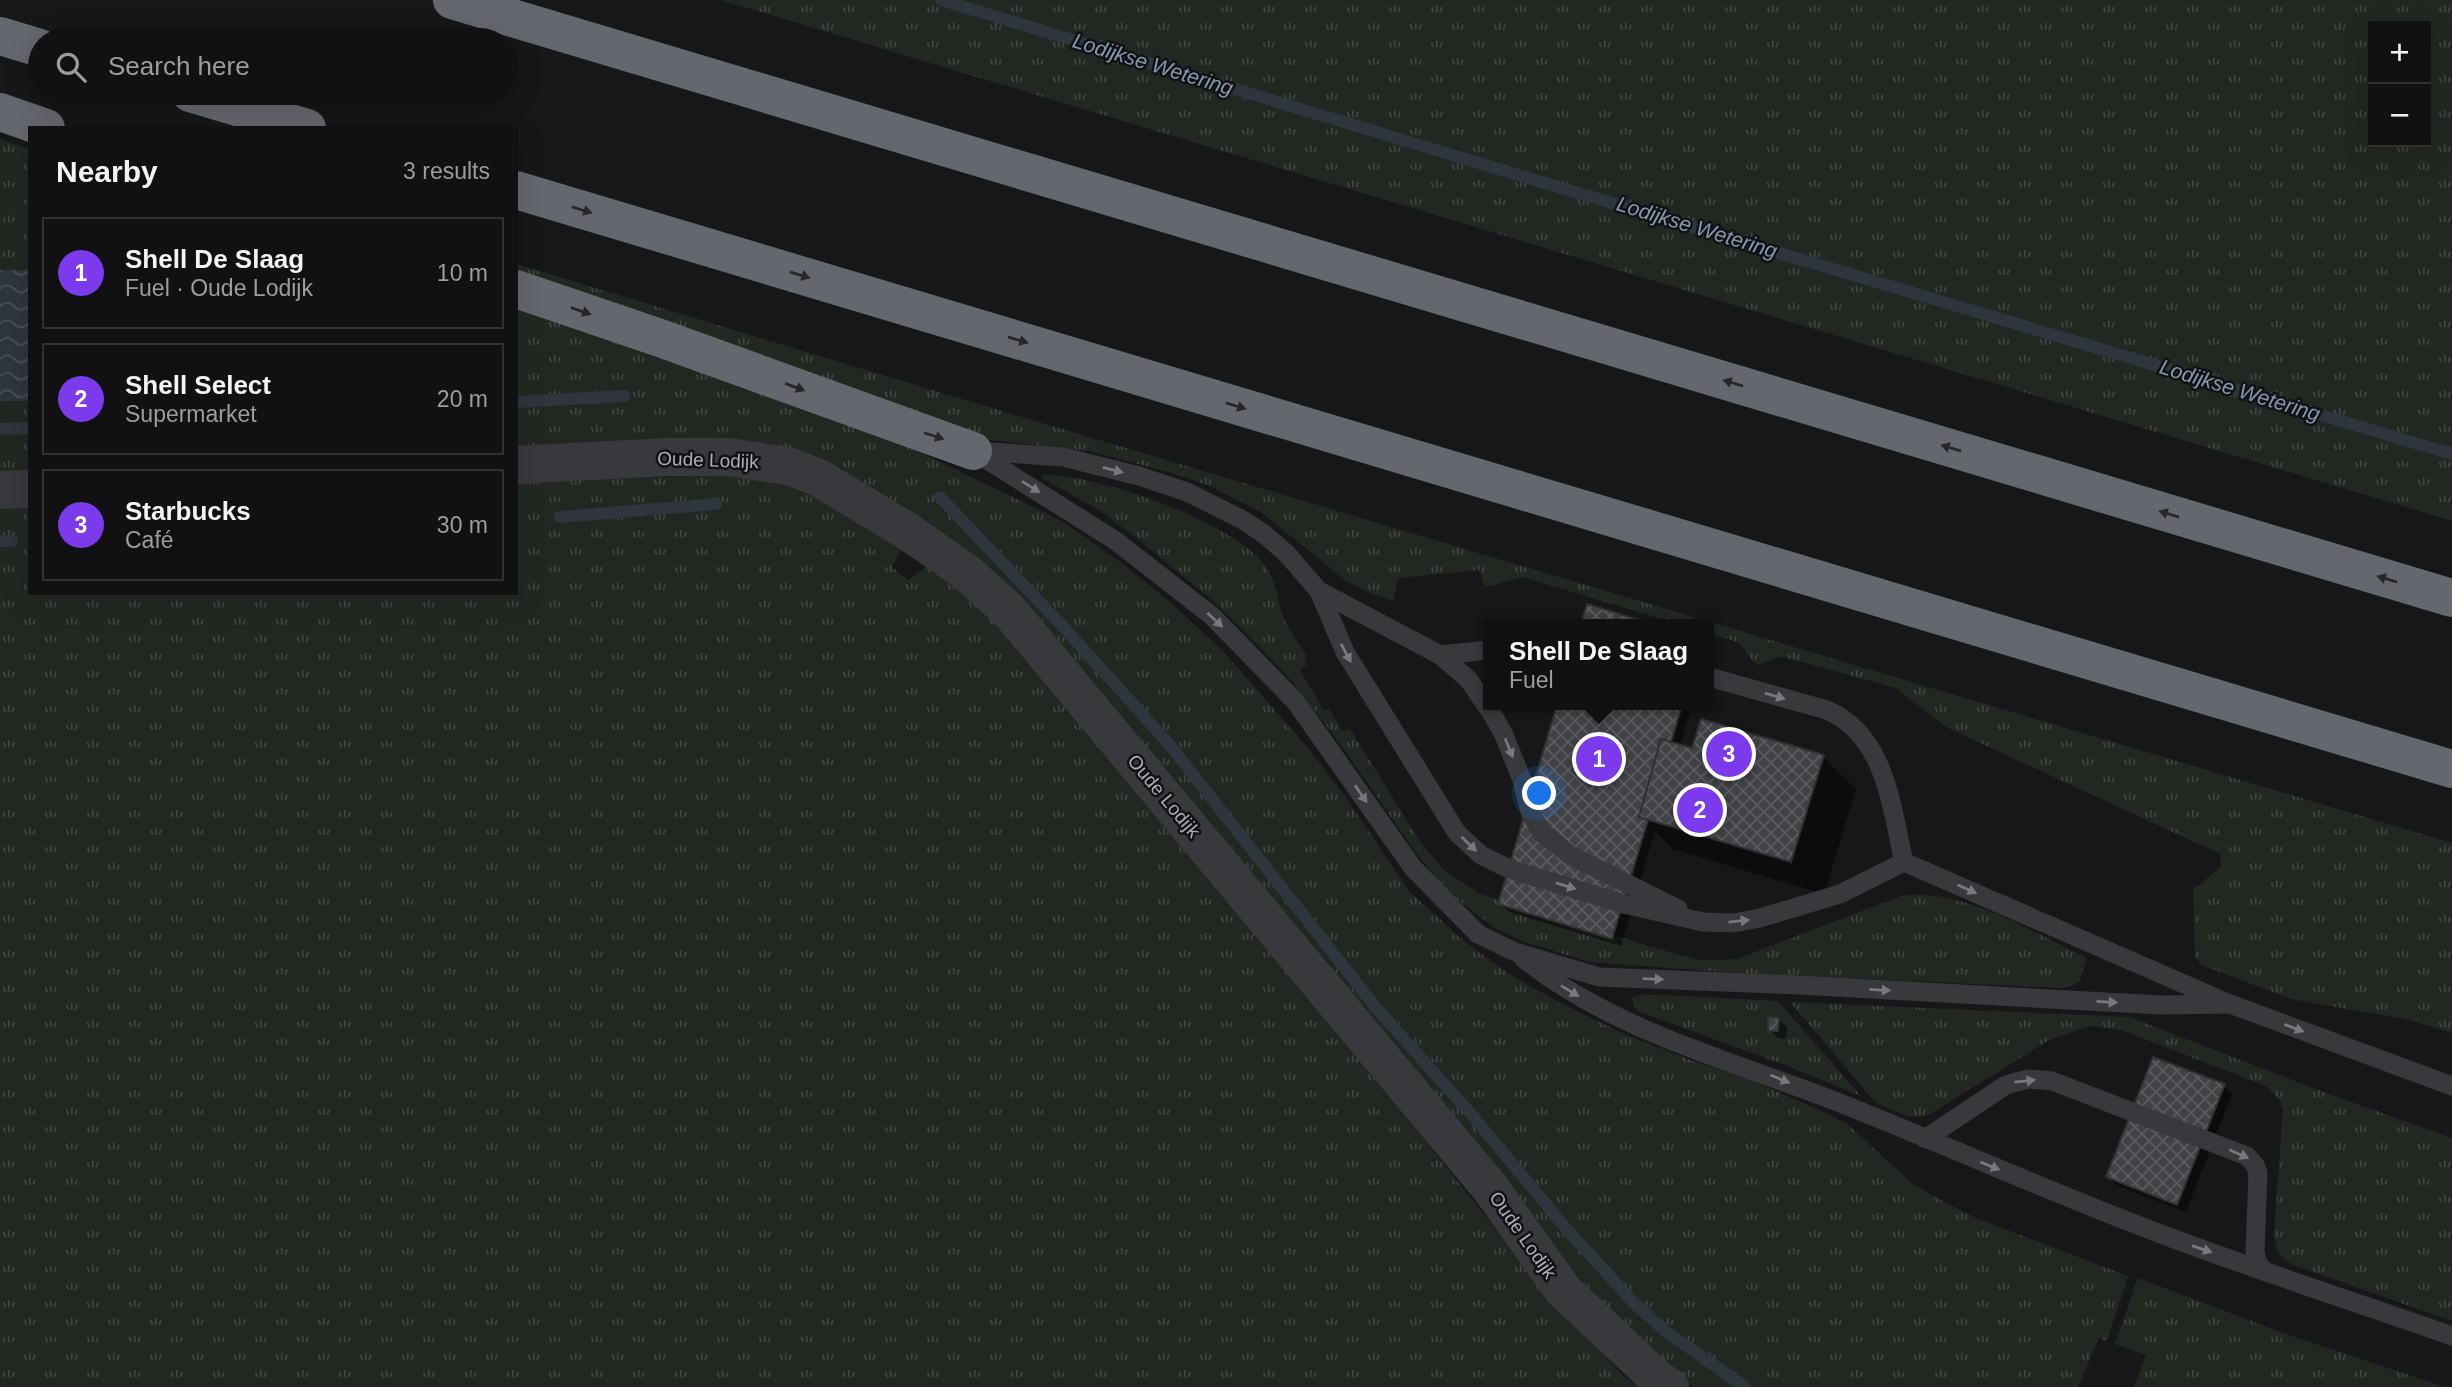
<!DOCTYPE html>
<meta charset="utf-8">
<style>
body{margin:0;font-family:Arial,sans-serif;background:#1e1f21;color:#f1f3f6}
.controls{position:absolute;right:21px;top:21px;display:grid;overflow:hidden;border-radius:0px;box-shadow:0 7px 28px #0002}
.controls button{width:63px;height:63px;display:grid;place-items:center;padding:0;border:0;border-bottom:2px solid #303133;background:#111113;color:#f1f3f6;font:35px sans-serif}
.you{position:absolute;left:1540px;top:794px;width:24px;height:24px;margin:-18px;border:5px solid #fff;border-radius:50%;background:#1a73e8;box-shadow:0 0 0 10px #1a73e833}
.badge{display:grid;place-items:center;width:46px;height:46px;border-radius:50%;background:#7c3aed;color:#fff;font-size:23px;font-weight:700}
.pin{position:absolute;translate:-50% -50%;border:4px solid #fff;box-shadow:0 2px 7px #0006}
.popup{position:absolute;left:1483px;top:619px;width:231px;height:91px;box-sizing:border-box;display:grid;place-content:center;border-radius:0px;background:#111113;filter:drop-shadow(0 2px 5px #0005);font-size:23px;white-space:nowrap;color:#9c9da0}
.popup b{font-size:26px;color:#f1f3f6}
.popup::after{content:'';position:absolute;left:50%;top:100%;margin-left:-14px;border:14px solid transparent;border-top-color:#111113}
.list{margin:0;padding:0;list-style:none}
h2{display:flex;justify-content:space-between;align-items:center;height:91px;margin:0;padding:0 28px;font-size:30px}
h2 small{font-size:23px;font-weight:400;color:#9c9da0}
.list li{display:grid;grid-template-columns:46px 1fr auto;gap:21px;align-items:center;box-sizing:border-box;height:112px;margin:0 14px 14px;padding:0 14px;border:2px solid #303133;border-radius:0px}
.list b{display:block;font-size:26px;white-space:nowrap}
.list p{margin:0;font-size:23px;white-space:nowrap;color:#9c9da0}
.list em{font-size:23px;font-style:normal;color:#9c9da0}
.icon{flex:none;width:38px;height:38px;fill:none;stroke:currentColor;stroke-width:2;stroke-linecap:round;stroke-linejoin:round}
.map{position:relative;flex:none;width:2452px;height:1387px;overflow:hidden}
.search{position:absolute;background:#111113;box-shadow:0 7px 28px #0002;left:28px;top:28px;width:490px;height:77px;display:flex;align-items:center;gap:18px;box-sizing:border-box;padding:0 24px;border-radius:38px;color:#9c9da0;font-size:26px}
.panel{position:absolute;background:#111113;box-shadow:0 7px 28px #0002;left:28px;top:126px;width:490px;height:469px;border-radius:0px}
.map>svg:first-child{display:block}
</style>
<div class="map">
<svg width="2452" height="1387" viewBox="0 0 2452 1387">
<defs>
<pattern id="grass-tufts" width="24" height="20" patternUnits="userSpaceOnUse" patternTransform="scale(1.75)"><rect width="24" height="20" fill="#212822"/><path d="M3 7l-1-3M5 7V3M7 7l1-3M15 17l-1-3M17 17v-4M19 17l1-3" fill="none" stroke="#3f4540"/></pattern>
<pattern id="water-waves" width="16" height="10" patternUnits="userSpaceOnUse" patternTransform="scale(1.75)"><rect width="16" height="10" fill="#2e353c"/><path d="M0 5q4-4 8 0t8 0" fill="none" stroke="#4a5056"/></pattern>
<pattern id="building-cross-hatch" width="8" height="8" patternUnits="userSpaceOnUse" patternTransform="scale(1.75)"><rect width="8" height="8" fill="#414246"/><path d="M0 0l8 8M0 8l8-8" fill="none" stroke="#5a5b5f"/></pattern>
</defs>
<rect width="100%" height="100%" fill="#171719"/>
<g fill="url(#grass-tufts)" fill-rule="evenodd">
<path d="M 721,0 L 2452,0 L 2452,521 ZM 2373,26 L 2426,26 L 2426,142 L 2373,142 Z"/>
<polygon points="0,139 30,149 30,270 0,270"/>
<path d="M 516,264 L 1012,414 L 2452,843 L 2452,1033 L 2410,1020 L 2291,999 L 2201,965 L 2195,956 L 2193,890 L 2221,867 L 2220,854 L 1946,727 L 1896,688 L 1784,657 L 1778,657 L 1758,665 C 1749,660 1747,649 1738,643 C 1730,638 1718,636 1709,634 L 1709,624 L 1678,624 L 1523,577 L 1485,587 L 1479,570 L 1398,578 L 1394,599 L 1391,600 L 1368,592 L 1348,582 L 1261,512 L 1210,486 L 1175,474 L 1090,451 L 982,439 L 516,273 Z"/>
<polygon points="516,300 852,419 1062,521 1123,564 1170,602 1223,651 1308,748 1345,796 1409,891 1466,943 1508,973 1551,998 1622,1033 1693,1061 1749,1079 1828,1114 1847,1124 1913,1184 1935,1197 1976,1218 2128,1276 2107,1341 2099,1338 2078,1387 1693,1387 1623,1334 1101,706 816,470 516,454"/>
<polygon points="0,401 30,401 30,479 0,481"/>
<polygon points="757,475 815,489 904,544 892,567 908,580 929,565 997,616 1246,916 1530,1272 1623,1376 1641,1387 0,1387 0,506 30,504 30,593 516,593 516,482 631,477"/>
<path d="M 1043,475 C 1095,473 1232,522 1264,564 C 1277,581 1277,600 1284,619 C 1290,632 1299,644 1307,656 L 1304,658 L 1307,665 L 1300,670 L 1324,711 L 1329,709 L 1343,732 L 1350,729 L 1421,843 L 1445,871 L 1481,894 L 1523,908 L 1683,956 L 1701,960 L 1721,960 L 1737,959 L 1901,896 C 1961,887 2032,932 2085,957 L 2086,960 L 2080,981 L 2071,986 L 2060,988 L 1738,973 L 1589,962 L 1525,942 L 1495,928 L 1446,891 L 1420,858 L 1333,734 L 1289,678 L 1258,645 L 1214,602 L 1140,541 L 1102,512 L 1042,478 Z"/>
<polygon points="1644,994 1778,1001 1861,1096 1785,1065 1640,1012 1634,1007 1632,998"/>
<path d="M 1790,1002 L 2129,1017 L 2326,1093 L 2452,1138 L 2452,1321 L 2293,1265 C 2279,1257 2275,1249 2274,1233 L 2283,1110 L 2279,1099 L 2266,1086 L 2121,1030 L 2090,1026 L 2051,1039 L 1930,1114 L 1920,1117 L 1907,1116 L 1876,1103 Z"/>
<polygon points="2138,1278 2283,1333 2445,1387 2134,1387 2146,1355 2115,1344"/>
</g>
<rect fill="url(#water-waves)" x="0" y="270" width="30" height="131"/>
<g fill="#0007">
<polygon points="1559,705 1692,705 1680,746 1693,750 1823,757 1856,789 1824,894 1673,849 1655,831 1621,946 1509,912 1500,904"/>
<polygon points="1779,1019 1787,1028 1786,1039 1778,1038 1770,1030"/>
<polygon points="2224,1086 2232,1094 2186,1212 2116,1185 2108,1177"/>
</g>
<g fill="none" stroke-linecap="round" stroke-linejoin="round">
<g stroke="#2e353c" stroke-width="12">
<polyline points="941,0 1545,183 2452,454"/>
<polyline points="516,402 624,396"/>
<polyline points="0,429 30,428"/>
<polyline points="940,497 1068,632 1169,744 1377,1009 1472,1115 1564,1226 1633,1302 1664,1330 1745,1387"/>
<polyline points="560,517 716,504"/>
<polyline points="0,541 12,541"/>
</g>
</g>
<g fill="url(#building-cross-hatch)" stroke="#313135" stroke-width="2">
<polygon points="1587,604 1653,624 1581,624"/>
<polygon points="1557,705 1682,705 1671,742 1661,739 1639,817 1648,820 1612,939 1498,904"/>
<polygon points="1701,719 1824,755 1791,862 1639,817 1661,739 1692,748"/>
<polygon points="1768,1017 1779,1018 1778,1031 1768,1031"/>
<polygon points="2153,1057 2225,1084 2177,1205 2106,1177"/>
</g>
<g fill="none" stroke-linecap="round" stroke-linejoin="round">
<g stroke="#38393d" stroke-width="19">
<polyline points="973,451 1116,541 1212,616 1295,701 1413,868 1478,934 1515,952 1599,977 1798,985 2161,1005 2230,1004"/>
<polyline points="978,451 1063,457 1139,476 1187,492 1243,520 1264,534 1286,553 1319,591 1345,652 1457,833 1481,855 1509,869 1624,904 1703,922 1734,923 1760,918 1840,894 1904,862"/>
<polyline points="1319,591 1440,655 1469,680 1494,717 1504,735 1522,780 1530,812 1541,832 1570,855 1678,909"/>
<polyline points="1440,655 1489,650"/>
<path d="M 1709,677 L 1827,710 C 1886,736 1891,806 1904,862"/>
<polyline points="1904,862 2230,1004 2452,1086"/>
<path d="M 1524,959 C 1614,1031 1733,1061 1840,1103 C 1953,1148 2063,1198 2177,1240 C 2268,1274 2361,1304 2452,1336"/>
<polyline points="1925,1139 2006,1085 2028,1079 2052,1081 2247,1156 2255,1165 2258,1173 2255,1251 2257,1262 2264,1271"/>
</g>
<g stroke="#38393d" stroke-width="38">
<polyline points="516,465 666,457 729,457 792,467 819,478 907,531 966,572 1010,612 1491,1189 1563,1290 1660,1381 1670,1387"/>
<polyline points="0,490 30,489"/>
</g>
<g stroke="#65676e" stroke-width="38">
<polyline points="452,0 2452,598"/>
<polyline points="0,36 40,48"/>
<polyline points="190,93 307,128"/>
<polyline points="0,112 46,128"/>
<polyline points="516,190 2452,769"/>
<polyline points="516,289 660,338 973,451"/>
</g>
</g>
<defs><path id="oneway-solid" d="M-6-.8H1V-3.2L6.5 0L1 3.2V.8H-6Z" transform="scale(1.75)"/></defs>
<g fill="#27272a">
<use href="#oneway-solid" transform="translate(582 210) rotate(17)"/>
<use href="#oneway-solid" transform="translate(800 275) rotate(17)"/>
<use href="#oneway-solid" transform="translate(581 311) rotate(19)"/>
<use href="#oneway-solid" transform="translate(1018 340) rotate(17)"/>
<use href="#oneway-solid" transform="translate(1733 383) rotate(-163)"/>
<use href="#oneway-solid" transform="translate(795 387) rotate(20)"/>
<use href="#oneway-solid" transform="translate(1236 406) rotate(17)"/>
<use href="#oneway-solid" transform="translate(934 436) rotate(18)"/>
<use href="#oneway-solid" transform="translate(1951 448) rotate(-163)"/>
<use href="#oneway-solid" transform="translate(2169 514) rotate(-163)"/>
<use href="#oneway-solid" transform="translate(2387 579) rotate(-163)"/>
</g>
<g fill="#777981">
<use href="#oneway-solid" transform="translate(1113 470) rotate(14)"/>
<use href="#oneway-solid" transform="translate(1031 487) rotate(32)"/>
<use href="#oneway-solid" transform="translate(1215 620) rotate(43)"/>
<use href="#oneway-solid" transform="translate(1346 653) rotate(62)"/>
<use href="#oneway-solid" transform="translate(1775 696) rotate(16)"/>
<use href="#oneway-solid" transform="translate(1509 748) rotate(68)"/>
<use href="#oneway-solid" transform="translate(1361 794) rotate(55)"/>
<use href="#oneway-solid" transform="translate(1469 844) rotate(44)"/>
<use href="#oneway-solid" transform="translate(1566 886) rotate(17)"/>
<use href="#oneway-solid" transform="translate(1967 889) rotate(24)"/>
<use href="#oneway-solid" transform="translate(1739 921) rotate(-6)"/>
<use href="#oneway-solid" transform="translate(1653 979) rotate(2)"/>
<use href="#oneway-solid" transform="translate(1880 990) rotate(3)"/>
<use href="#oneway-solid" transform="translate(1570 991) rotate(31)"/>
<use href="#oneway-solid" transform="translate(2107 1002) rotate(3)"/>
<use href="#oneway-solid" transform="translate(2294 1028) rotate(21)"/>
<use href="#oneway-solid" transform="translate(1780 1079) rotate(22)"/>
<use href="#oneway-solid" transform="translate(2025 1081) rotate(-6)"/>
<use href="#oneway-solid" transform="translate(2239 1154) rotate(24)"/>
<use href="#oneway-solid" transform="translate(1990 1166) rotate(22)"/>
<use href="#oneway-solid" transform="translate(2202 1249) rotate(19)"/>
</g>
<g text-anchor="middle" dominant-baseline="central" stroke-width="5" stroke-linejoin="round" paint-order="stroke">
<g font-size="19" fill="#aaaeb8" stroke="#121214">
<text transform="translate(708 460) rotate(2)">Oude Lodijk</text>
<text transform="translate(1164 796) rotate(50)">Oude Lodijk</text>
<text transform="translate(1523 1235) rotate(55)">Oude Lodijk</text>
</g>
<g font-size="21" font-style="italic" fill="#849ab0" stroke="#121214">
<text transform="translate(1153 64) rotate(17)">Lodijkse Wetering</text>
<text transform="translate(1697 227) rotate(17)">Lodijkse Wetering</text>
<text transform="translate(2240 390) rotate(17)">Lodijkse Wetering</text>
</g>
</g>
</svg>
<div class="controls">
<button>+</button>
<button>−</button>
</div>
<div class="you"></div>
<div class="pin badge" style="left:1599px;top:759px">1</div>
<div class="popup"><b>Shell De Slaag</b>Fuel</div>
<div class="pin badge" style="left:1700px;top:810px">2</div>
<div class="pin badge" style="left:1729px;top:754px">3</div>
<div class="search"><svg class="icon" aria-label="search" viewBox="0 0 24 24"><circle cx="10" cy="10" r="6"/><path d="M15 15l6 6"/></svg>Search here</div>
<section class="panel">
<h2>Nearby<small>3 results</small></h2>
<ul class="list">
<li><span class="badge">1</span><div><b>Shell De Slaag</b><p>Fuel · Oude Lodijk</p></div><em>10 m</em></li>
<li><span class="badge">2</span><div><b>Shell Select</b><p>Supermarket</p></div><em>20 m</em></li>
<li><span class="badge">3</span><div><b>Starbucks</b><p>Café</p></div><em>30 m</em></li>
</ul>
</section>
</div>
